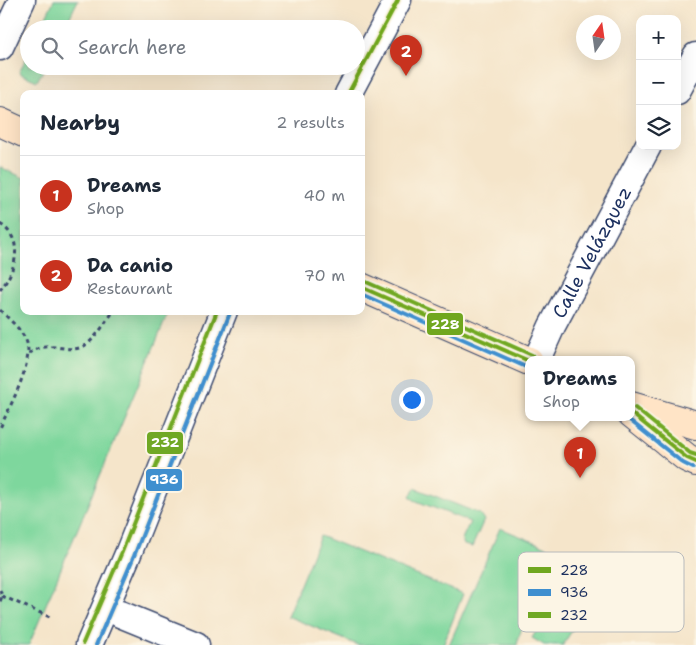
<!DOCTYPE html>
<meta charset="utf-8">
<style>
body{margin:0;font-family:"Shantell Sans",sans-serif;background:#f2f2f3;color:#1f2937}
.controls{position:absolute;right:15px;top:15px;display:grid;overflow:hidden;border-radius:10px;box-shadow:0 5px 20px #0002}
.controls button{width:45px;height:45px;display:grid;place-items:center;padding:0;border:0;border-bottom:1px solid #e0e1e3;background:#fff;color:#1f2937;font:25px sans-serif}
.compass{position:absolute;left:576px;top:15px;width:45px;height:45px;border-radius:50%;background:#fff;box-shadow:0 5px 20px #0002;rotate:13deg}
.you{position:absolute;left:411px;top:399px;width:18px;height:18px;margin:-12px;border:4px solid #fff;border-radius:50%;background:#1a73e8;box-shadow:0 0 0 8px #1a73e833}
.badge{display:grid;place-items:center;width:32px;height:32px;border-radius:50%;background:#c8321e;color:#fff;font-size:16px;font-weight:700}
.pin{position:absolute;translate:-50% -41px;filter:drop-shadow(0 1px 2px #0008)}
.pin::after{content:'';position:absolute;top:26px;width:18px;height:15px;background:inherit;clip-path:polygon(0 0,100% 0,50% 100%)}
.popup{position:absolute;left:525px;top:356px;width:110px;height:65px;box-sizing:border-box;display:grid;place-content:center;border-radius:10px;background:#fff;filter:drop-shadow(0 1px 4px #0005);font-size:16px;white-space:nowrap;color:#747a83}
.popup b{font-size:19px;color:#1f2937}
.popup::after{content:'';position:absolute;left:50%;top:100%;margin-left:-10px;border:10px solid transparent;border-top-color:#fff}
.list{margin:0;padding:0;list-style:none}
h2{display:flex;justify-content:space-between;align-items:center;height:65px;margin:0;padding:0 20px;font-size:21px}
h2 small{font-size:16px;font-weight:400;color:#747a83}
.list li{display:grid;grid-template-columns:32px 1fr auto;gap:15px;align-items:center;box-sizing:border-box;height:80px;padding:0 20px;border-top:1px solid #e0e1e3}
.list b{display:block;font-size:19px;white-space:nowrap}
.list p{margin:0;font-size:16px;white-space:nowrap;color:#747a83}
.list em{font-size:16px;font-style:normal;color:#747a83}
.icon{flex:none;width:28px;height:28px;fill:none;stroke:currentColor;stroke-width:2;stroke-linecap:round;stroke-linejoin:round}
.map{position:relative;flex:none;width:696px;height:645px;overflow:hidden}
.search{position:absolute;background:#fff;box-shadow:0 5px 20px #0002;left:20px;top:20px;width:345px;height:55px;display:flex;align-items:center;gap:12px;box-sizing:border-box;padding:0 18px;border-radius:28px;color:#747a83;font-size:19px}
.panel{position:absolute;background:#fff;box-shadow:0 5px 20px #0002;left:20px;top:90px;width:345px;height:225px;border-radius:10px}
.map>svg:first-child{display:block}
</style>
<div class="map">
<svg width="696" height="645" viewBox="0 0 696 645">
<rect width="100%" height="100%" fill="#fcf5e5"/>
<filter id="ink" filterUnits="userSpaceOnUse"><feTurbulence type="fractalNoise" baseFrequency=".02" numOctaves="2"/><feDisplacementMap in="SourceGraphic" scale="10" xChannelSelector="R" yChannelSelector="G"/><feConvolveMatrix kernelMatrix="1 2 1 2 8 2 1 2 1" color-interpolation-filters="sRGB"/></filter>
<filter id="wash" filterUnits="userSpaceOnUse"><feTurbulence type="fractalNoise" baseFrequency=".0096" numOctaves="4" result="noise"/><feDisplacementMap in="SourceGraphic" scale="20" xChannelSelector="R" yChannelSelector="G"/><feGaussianBlur stdDeviation="1.12" result="paint"/><feColorMatrix in="noise" values="0 0 0 0 0 0 0 0 0 0 0 0 0 0 0 0 0 1.4 0 .05"/><feComposite in="paint" operator="in"/></filter>
<g filter="url(#wash)">
<rect width="100%" height="100%" fill="#f5e5ca"/>
<g fill="#7ed79d" stroke="#4c837e">
<polygon points="54,0 78,0 64,29 40,29"/>
<polygon points="29,53 29,66 46,66 37,81 19,73"/>
<polygon points="0,167 24,178 24,311 169,311 29,645 0,645"/>
<polygon points="415,488 480,514 484,520 472,547 464,545 462,539 470,522 414,500 410,496"/>
<path d="M 500,528 L 593,566 C 581,582 565,587 549,597 C 532,607 520,626 517,645 L 449,645 Z"/>
<polygon points="320,536 463,594 443,645 358,645 287,616"/>
<polygon points="550,608 576,624 563,645 544,645 532,638"/>
</g>
</g>
<g filter="url(#ink)">
<g fill="none" stroke-linecap="round" stroke-linejoin="round">
<defs>
<g id="street">
<polyline points="0,47 22,0"/>
<polyline points="677,91 696,56"/>
<polyline points="348,94 398,0"/>
<path id="s1" d="M 537,359 L 552,326 L 648,146"/>
<polyline points="120,614 196,645"/>
<polyline points="89,645 128,554 224,311"/>
</g>
<g id="secondary">
<polyline points="0,122 24,133"/>
<polyline points="361,287 529,361"/>
<polyline points="631,406 696,425"/>
<polyline points="631,413 687,458 696,462"/>
</g>
</defs>
<use href="#street" stroke="#3c4a6e" stroke-width="29"/>
<use href="#secondary" stroke="#3c4a6e" stroke-width="30"/>
<g stroke="#3c4a6e" stroke-width="3" stroke-dasharray="4 4" stroke-linecap="butt">
<path d="M 0,224 C 25,239 16,271 0,290"/>
<path d="M 0,310 C 9,319 23,331 27,343 C 33,364 9,408 0,428"/>
<path d="M 29,354 C 49,338 66,354 82,347 C 95,341 105,322 114,311"/>
<polyline points="0,590 2,596 0,602"/>
<polyline points="2,596 52,618"/>
</g>
<use href="#street" stroke="#fff" stroke-width="26"/>
<use href="#secondary" stroke="#ffe4c6" stroke-width="28"/>
<defs>
<g id="bus-1">
<polyline points="348,94 398,0"/>
<polyline points="361,287 529,361"/>
<polyline points="631,413 687,458 696,462"/>
</g>
<g id="bus-2">
<polyline points="361,294 526,367"/>
<polyline points="627,418 683,463 693,468"/>
<polyline points="96,645 134,556 230,313"/>
</g>
<g id="bus-3">
<polyline points="364,281 532,355"/>
<polyline points="635,408 690,453 696,455"/>
<polyline points="83,643 122,552 217,311"/>
</g>
</defs>
<use href="#bus-1" stroke="#fcf5e5" stroke-width="8"/>
<use href="#bus-2" stroke="#fcf5e5" stroke-width="8"/>
<use href="#bus-3" stroke="#fcf5e5" stroke-width="8"/>
<use href="#bus-1" stroke="#70a71f" stroke-width="4"/>
<use href="#bus-2" stroke="#3f8fcf" stroke-width="4"/>
<use href="#bus-3" stroke="#70a824" stroke-width="4"/>
</g>
</g>
<g text-anchor="middle" dominant-baseline="central" stroke-width="5" stroke-linejoin="round" paint-order="stroke">
<g font-size="19" fill="#1b2f5e" stroke="#fcf5e5">
<text stroke="none"><textPath href="#s1" startOffset="120">Calle Velázquez</textPath></text>
</g>
</g>
<rect x="518" y="552" width="166" height="80" rx="8" fill="#fcf5e5" stroke="#b8babc" stroke-width="1"/>
<rect x="528" y="567" width="23" height="6" fill="#70a71f"/>
<rect x="528" y="589" width="23" height="7" fill="#3f8fcf"/>
<rect x="528" y="612" width="23" height="6" fill="#70a824"/>
<g font-size="14" fill="#1b2f5e">
<text x="560" y="575">228</text>
<text x="560" y="597">936</text>
<text x="560" y="620">232</text>
</g>
<g stroke="#fcf5e5" stroke-width="2">
<rect x="426" y="312" width="38" height="24" rx="5" fill="#70a71f"/>
<rect x="146" y="431" width="38" height="24" rx="5" fill="#70a824"/>
<rect x="145" y="468" width="38" height="24" rx="5" fill="#3f8fcf"/>
</g>
<g font-size="14" text-anchor="middle" font-weight="bold" fill="#fff">
<text x="445" y="329">228</text>
<text x="165" y="447">232</text>
<text x="164" y="484">936</text>
</g>
</svg>
<div class="controls">
<button>+</button>
<button>−</button>
<button><svg class="icon" aria-label="layers" viewBox="0 0 24 24"><path d="M12 4l9 5-9 5-9-5zM3 14l9 5 9-5"/></svg></button>
</div>
<svg class="compass" viewBox="-18 -18 36 36"><path d="M0-13l5 13h-10z" fill="#e53935"/><path d="M0 13l5-13h-10z" fill="#747a83"/></svg>
<div class="you"></div>
<div class="pin badge" style="left:580px;top:478px">1</div>
<div class="popup"><b>Dreams</b>Shop</div>
<div class="pin badge" style="left:406px;top:76px">2</div>
<div class="search"><svg class="icon" aria-label="search" viewBox="0 0 24 24"><circle cx="10" cy="10" r="6"/><path d="M15 15l6 6"/></svg>Search here</div>
<section class="panel">
<h2>Nearby<small>2 results</small></h2>
<ul class="list">
<li><span class="badge">1</span><div><b>Dreams</b><p>Shop</p></div><em>40 m</em></li>
<li><span class="badge">2</span><div><b>Da canio</b><p>Restaurant</p></div><em>70 m</em></li>
</ul>
</section>
</div>
